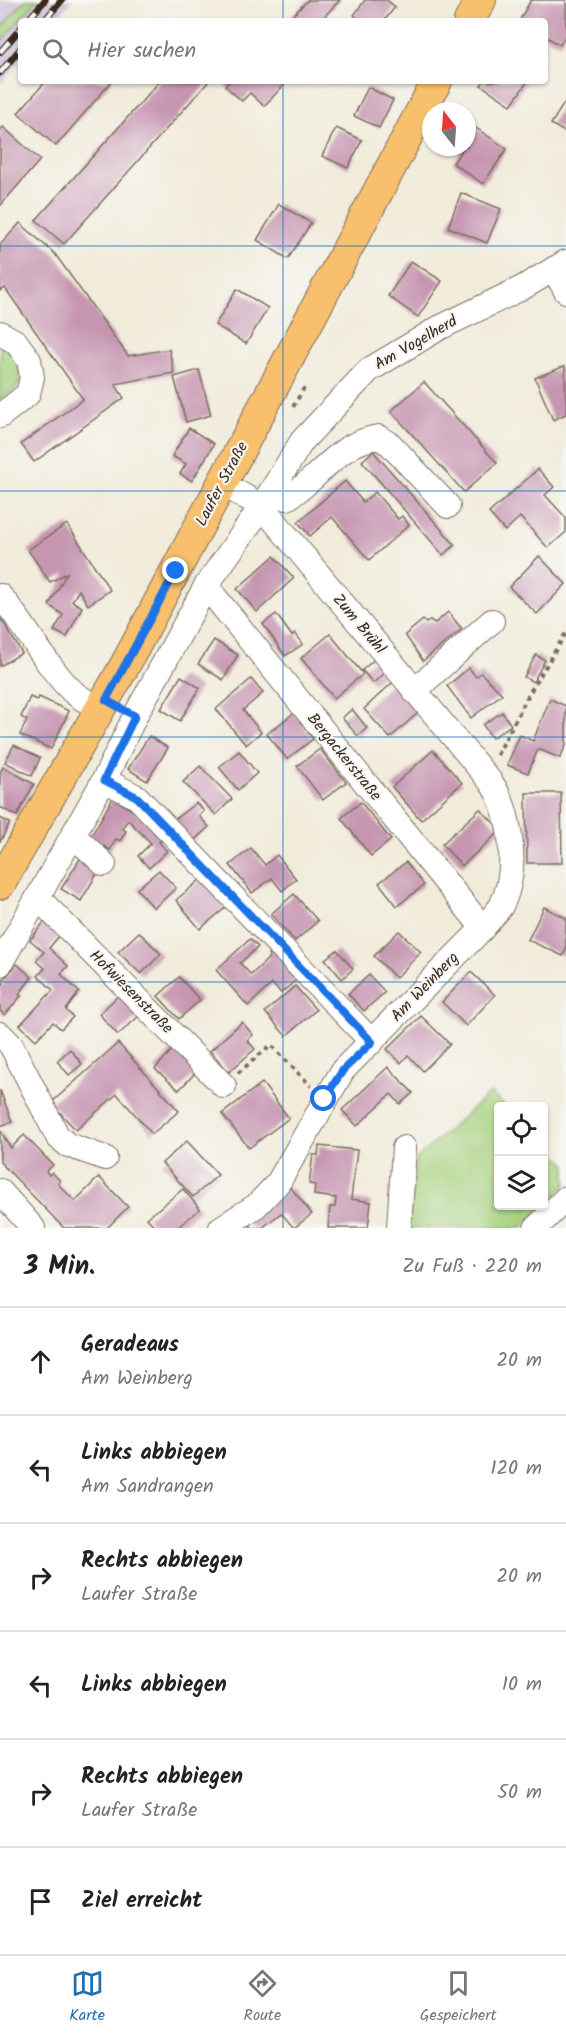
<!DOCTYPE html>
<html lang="de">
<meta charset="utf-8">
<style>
body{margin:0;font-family:Kalam,sans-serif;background:#f6f6f6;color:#222}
.controls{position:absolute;right:18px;bottom:18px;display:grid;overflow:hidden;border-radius:6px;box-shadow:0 2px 4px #0004}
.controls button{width:54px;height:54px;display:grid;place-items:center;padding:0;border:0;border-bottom:2px solid #e0e0e0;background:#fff;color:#222;font:30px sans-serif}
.compass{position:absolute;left:422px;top:102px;width:54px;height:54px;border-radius:50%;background:#fff;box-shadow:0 2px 4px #0004;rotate:343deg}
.stop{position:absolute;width:18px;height:18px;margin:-14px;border:4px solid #1a73e8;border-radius:50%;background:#fff}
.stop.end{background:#1a73e8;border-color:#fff;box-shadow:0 2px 6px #0008}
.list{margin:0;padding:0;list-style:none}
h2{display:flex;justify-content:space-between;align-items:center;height:78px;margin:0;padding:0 24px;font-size:26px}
h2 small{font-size:20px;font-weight:400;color:#767676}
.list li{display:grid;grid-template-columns:39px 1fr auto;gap:18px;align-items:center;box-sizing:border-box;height:108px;padding:0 24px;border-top:2px solid #e0e0e0}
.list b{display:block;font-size:22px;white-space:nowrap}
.list p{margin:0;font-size:20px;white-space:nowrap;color:#767676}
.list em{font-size:20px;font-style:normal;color:#767676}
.icon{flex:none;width:33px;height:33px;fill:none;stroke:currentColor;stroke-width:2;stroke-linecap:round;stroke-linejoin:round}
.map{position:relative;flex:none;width:566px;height:1228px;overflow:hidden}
.search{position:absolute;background:#fff;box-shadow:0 2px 4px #0004;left:18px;right:18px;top:18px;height:66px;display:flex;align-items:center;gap:15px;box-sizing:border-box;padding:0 21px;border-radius:6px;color:#767676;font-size:22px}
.sheet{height:726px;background:#fff}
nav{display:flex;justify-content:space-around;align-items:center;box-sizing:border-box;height:84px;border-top:2px solid #e0e0e0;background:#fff;font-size:16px;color:#767676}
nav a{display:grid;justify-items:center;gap:3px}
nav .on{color:#1f6fb2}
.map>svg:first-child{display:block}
</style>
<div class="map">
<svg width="566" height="1228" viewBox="0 0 566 1228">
<rect width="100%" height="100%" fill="#f6f6f2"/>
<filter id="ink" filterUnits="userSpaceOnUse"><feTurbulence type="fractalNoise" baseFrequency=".0167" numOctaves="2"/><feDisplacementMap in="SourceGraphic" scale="12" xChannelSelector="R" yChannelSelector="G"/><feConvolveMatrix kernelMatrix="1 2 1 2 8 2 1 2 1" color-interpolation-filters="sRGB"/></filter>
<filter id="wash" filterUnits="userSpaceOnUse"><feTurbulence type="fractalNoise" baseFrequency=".008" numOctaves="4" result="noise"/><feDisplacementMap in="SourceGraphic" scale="24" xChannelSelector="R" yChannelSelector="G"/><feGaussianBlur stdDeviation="1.35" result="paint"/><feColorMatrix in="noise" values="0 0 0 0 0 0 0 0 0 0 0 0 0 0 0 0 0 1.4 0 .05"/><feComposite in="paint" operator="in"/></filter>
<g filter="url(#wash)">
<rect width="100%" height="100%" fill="#f1ebda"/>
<g fill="#ccbfd4">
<polygon points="0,0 25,0 0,29"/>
<polygon points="37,0 72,0 54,21 21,21 21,60 0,85 0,43"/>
</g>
<g fill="#a5d07d" stroke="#707d4e" stroke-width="1.5">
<polygon points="25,0 37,0 0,43 0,29"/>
<polygon points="0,345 16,352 21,379 15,390 0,399"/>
<polygon points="490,1093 505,1106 498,1106 498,1206 544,1206 544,1143 566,1164 566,1185 521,1228 407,1228 416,1159"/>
</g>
<g id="blocks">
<g fill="#c696b1">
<polygon points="308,0 340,0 320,21 287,21"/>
<polygon points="365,0 387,0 395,7 384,21 362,21 354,15"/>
<polygon points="531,0 566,0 566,34 560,45 545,36 545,21 519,21"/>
<polygon points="46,81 112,81 56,146 18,113"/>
<polygon points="160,81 209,81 64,244 36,220"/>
<polygon points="230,81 288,81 264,106 250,93 242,101 225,86"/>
<polygon points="484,81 528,81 511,105 481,85"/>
<polygon points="368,87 393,100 379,128 354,116"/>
<polygon points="566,100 566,133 551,124"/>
<polygon points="3,127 40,160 0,206 0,131"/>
<polygon points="336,128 362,140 348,168 322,156"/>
<polygon points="476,128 507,149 483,184 453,163 464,147 467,147 467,142"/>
<polygon points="461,193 501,209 487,243 448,227"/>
<polygon points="279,204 311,223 288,259 257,240"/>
<polygon points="20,223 55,254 128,356 169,349 174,373 115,384 124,398 34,462 21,444 83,399 5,288 0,291 0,245"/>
<polygon points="411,261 442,281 418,317 388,296"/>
<polygon points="237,289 268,308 246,344 215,325"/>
<polygon points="565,366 566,414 553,420 535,378"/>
<polygon points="199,370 211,415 186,422 174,377"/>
<polygon points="424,382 497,463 464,492 391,411"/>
<polygon points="189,428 214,444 192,481 180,474 186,464 172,456"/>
<polygon points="373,451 455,545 443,555 362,461"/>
<polygon points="538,469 554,487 545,495 566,518 566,532 548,548 520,517 505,531 489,513"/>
<polygon points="345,481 363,502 375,492 398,519 402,516 409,525 369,560 332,517 310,536 298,522"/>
<polygon points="67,524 110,590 88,605 79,590 72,601 82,607 67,637 54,631 63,615 49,605 67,573 50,582 28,550"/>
<polygon points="274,556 294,578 257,612 237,589"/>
<polygon points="539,556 566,584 537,614 509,587"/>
<polygon points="448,612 462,629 423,661 405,635 423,620 426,623 430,620 435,623"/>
<polygon points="276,614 292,636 295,633 303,644 285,656 263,624"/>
<polygon points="0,617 22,653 0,666"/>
<polygon points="330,634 363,674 334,698 301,658"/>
<polygon points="214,640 238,655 223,680 198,664"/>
<polygon points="536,655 545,660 533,682 524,677"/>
<polygon points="375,659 386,672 373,683 362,670"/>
<polygon points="469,668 476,677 481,673 502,694 471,718 447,686"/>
<polygon points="181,676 200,688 180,721 161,709"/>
<polygon points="251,679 263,693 243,710 261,732 246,745 216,709"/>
<polygon points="393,682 420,711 390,738 364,709"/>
<polygon points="30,697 37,700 39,697 69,711 51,749 20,735 27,720 21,717"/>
<polygon points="550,699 566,706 566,745 560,758 538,749 528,773 507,765 520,735 533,741"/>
<polygon points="352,709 367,728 358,736 342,718"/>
<polygon points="502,712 511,725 492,738 483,725"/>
<polygon points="294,713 313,739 287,759 267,734"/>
<polygon points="149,736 168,748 147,781 128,769"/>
<polygon points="14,745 40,758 32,776 5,762"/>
<polygon points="320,749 346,782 323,800 297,766"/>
<polygon points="433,750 462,783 421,820 392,787"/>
<polygon points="239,751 257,773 238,790 219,767"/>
<polygon points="200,766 232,799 216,815 183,782"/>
<polygon points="3,767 34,784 17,816 0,807 0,773"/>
<polygon points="526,793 561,793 562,863 527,863"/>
<polygon points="113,798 167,834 159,842 167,851 149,868 138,856 151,843 128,820 122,828 126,831 120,841 116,839 110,850 90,838"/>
<polygon points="361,802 391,840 371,856 341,818"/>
<polygon points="196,803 204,811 199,816 209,827 192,842 172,821"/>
<polygon points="480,809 501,830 462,866 442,844"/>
<polygon points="0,818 10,823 0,842"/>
<polygon points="251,848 265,865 277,855 296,879 282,891 272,878 252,893 230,865"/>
<polygon points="82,856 101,867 81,901 61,889"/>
<polygon points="406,862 424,885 397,906 379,883"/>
<polygon points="159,870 176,888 154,908 137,889"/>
<polygon points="206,875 230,904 200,929 176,900"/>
<polygon points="294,894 318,921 295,941 271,914"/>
<polygon points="544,907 566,918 566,950 563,956 528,940"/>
<polygon points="44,922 60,935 49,948 68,966 61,974 79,992 66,1010 73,1017 61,1029 53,1022 36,1040 20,1025 53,990 38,976 45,968 36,961 44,952 30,940"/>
<polygon points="399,931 421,952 396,978 374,956"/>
<polygon points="139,932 161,954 141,974 118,952"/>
<polygon points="250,939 258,947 240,963 251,975 270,957 268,954 276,947 302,975 281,993 272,984 248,1006 216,970"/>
<polygon points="337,950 353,969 342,979 325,959"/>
<polygon points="17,964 32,977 19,994 21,996 5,1015 0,1011 0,988 4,983 2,981"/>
<polygon points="471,972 495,995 466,1026 442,1002"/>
<polygon points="369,975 385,992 364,1011 348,994"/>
<polygon points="179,977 200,1000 179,1019 158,996"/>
<polygon points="295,986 316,1010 286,1036 265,1012"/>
<polygon points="121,993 141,1014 118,1035 99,1014"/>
<polygon points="421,1016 450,1044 423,1071 408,1055 401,1063 387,1049"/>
<polygon points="242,1022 253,1035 247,1040 255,1049 229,1072 210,1051"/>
<polygon points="118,1043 179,1111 152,1134 117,1094 76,1130 51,1103"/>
<polygon points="70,1049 82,1064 69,1075 57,1061"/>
<polygon points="173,1049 197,1071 179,1090 155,1069"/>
<polygon points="388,1067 413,1093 400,1104 391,1094 357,1126 342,1110"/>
<polygon points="262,1083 289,1118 249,1148 222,1114"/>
<polygon points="0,1090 12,1122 0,1126"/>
<polygon points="0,1130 11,1148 24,1135 53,1165 46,1171 49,1175 52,1172 60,1181 58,1184 75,1201 99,1177 128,1207 107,1228 64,1228 0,1162"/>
<polygon points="187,1141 218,1175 193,1197 162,1163"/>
<polygon points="319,1146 357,1150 351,1199 371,1202 368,1228 328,1228 330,1207 335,1207 336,1198 314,1195 315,1185 309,1184 313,1155 318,1155"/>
<polygon points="291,1188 312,1214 294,1228 281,1213 262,1228 252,1228 247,1222"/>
<polygon points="183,1189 200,1209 177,1228 156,1228 147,1218"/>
</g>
</g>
</g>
<g filter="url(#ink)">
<use href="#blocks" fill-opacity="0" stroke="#7b6e60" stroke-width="1.5"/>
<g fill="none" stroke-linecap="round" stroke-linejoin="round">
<defs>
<g id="minor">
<polyline points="554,269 566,291"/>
<polyline points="0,333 16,342 29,360 32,377 28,394 0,416"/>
<path d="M 270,493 L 287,498 C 320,479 337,443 378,437 L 390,444 L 448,506"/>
<polyline points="206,586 483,928"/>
<path d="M 0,596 C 27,626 44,664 73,692 C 81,699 92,704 101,709"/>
<polyline points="414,691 492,621"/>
<polyline points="104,780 137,797 372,1042"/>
<polyline points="74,836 104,864"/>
<polyline points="38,898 224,1086"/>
<polyline points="0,964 104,780 135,716 206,586 262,506 302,441 369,370 439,328 522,288 566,262"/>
<polyline points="0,1034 11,1045 58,1137 68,1145 105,1158"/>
<polyline points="0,1191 33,1228"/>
<path d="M 221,1228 L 256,1206 L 278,1183 L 343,1070 L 483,928 C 488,921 496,914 501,906 C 519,872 512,811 490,781 L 262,506 L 222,484"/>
<polyline points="399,1228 404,1148"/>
<polyline points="536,1228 566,1198"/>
</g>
<g id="major">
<polyline points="469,21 481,0"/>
<polyline points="0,884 124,667 437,81"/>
</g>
</defs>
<use href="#minor" stroke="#7b6e60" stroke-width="26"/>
<use href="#major" stroke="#7b6e60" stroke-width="32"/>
<g stroke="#7b6e60" stroke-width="4" stroke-dasharray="4.5 4.5" stroke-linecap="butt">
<polyline points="293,407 304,388"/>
<polyline points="497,755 530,692 566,633"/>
<polyline points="238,1073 271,1045 311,1086"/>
</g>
<use href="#minor" stroke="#fff" stroke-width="24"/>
<use href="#major" stroke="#f8bf6c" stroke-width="30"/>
<defs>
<g id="rail">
<polyline points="27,21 45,0"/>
<polyline points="44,21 62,0"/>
<polyline points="0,52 21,28"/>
<polyline points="0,73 21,48"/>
</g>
</defs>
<use href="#rail" stroke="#3b2a1e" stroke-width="7"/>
<use href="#rail" stroke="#f6f6f2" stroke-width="4.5" stroke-dasharray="14" stroke-linecap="butt"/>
</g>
</g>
<g fill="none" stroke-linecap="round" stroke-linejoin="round" filter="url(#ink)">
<polyline stroke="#1a73e8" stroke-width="8" points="176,571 106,700 135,716 104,780 137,797 372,1042 343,1070 324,1099"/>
</g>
<path fill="none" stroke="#1f6fb2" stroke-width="1.5" stroke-opacity="0.55" d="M 283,0 L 283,21M 283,81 L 283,1228M 0,246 L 566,246M 0,491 L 566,491M 0,737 L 566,737M 0,982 L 566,982"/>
<g text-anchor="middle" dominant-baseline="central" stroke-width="4.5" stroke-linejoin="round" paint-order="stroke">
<g font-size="16" fill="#3b2a1e" stroke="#f6f6f2">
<text transform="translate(416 343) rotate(-30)">Am Vogelherd</text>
<text transform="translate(222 484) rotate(-62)">Laufer Straße</text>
<text transform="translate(359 624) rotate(50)">Zum Brühl</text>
<text transform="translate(344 757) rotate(51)">Bergackerstraße</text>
<text transform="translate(425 987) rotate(-46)">Am Weinberg</text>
<text transform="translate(131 992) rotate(45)">Hofwiesenstraße</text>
</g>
</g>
</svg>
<div class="controls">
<button><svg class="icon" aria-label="locate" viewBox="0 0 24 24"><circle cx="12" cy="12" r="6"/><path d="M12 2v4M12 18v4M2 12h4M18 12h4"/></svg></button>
<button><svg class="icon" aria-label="layers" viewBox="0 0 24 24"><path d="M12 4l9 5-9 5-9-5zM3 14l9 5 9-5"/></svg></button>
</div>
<svg class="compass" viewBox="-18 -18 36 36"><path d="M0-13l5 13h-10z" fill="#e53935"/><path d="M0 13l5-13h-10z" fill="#767676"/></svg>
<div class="stop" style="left:324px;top:1099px"></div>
<div class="stop end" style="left:176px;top:571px"></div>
<div class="search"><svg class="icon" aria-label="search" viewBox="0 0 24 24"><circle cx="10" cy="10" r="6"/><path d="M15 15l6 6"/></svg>Hier suchen</div>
</div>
<section class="sheet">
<h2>3 Min.<small>Zu Fuß · 220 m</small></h2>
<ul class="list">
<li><svg class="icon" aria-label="ahead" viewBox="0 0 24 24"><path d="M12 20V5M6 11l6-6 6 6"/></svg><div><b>Geradeaus</b><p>Am Weinberg</p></div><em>20 m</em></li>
<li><svg class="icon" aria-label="left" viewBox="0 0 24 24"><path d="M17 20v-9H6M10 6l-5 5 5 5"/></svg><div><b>Links abbiegen</b><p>Am Sandrangen</p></div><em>120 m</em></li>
<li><svg class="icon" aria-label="right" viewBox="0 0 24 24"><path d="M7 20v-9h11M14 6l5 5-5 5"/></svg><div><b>Rechts abbiegen</b><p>Laufer Straße</p></div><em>20 m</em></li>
<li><svg class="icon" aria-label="left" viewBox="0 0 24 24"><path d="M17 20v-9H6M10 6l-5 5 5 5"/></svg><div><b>Links abbiegen</b></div><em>10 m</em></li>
<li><svg class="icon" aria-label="right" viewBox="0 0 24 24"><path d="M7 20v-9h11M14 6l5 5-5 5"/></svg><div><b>Rechts abbiegen</b><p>Laufer Straße</p></div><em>50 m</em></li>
<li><svg class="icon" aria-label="arrive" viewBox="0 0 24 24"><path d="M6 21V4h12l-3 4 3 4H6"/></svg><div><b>Ziel erreicht</b></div></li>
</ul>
</section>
<nav>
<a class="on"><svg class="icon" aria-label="map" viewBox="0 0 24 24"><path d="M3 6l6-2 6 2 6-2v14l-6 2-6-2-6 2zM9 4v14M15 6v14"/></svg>Karte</a>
<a><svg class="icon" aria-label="directions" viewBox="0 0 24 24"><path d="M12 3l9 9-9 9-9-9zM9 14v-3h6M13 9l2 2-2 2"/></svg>Route</a>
<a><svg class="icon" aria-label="saved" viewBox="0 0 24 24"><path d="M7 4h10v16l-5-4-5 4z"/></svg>Gespeichert</a>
</nav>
